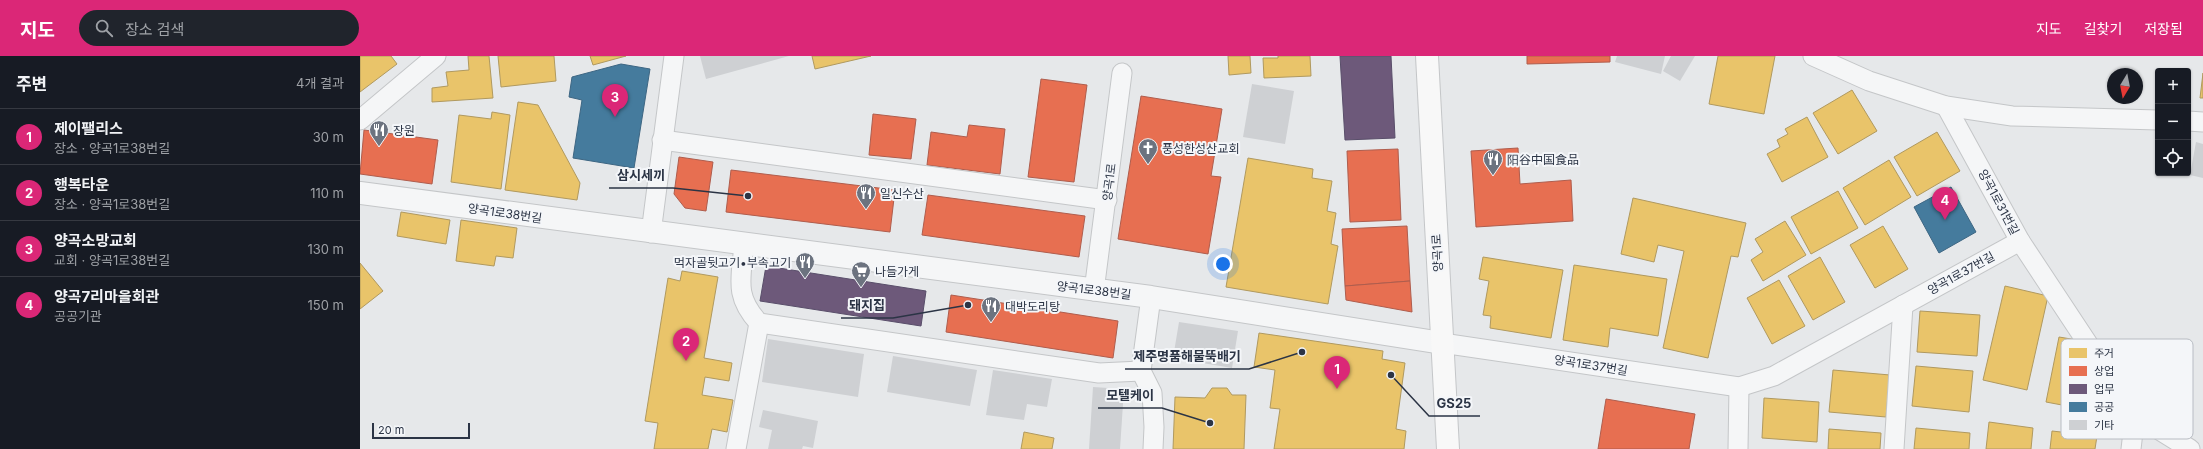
<!DOCTYPE html>
<html lang="ko">
<meta charset="utf-8">
<style>
body{margin:0;font-family:Inter,"Noto Sans KR",sans-serif;background:#20242c;color:#f1f3f6}
.controls{position:absolute;right:12px;top:12px;display:grid;overflow:hidden;border-radius:4px;box-shadow:0 1px 3px #0004}
.controls button{width:36px;height:36px;display:grid;place-items:center;padding:0;border:0;border-bottom:1px solid #363941;background:#171b24;color:#f1f3f6;font:20px sans-serif}
.compass{position:absolute;left:1747px;top:12px;width:36px;height:36px;border-radius:50%;background:#171b24;box-shadow:0 1px 3px #0004;rotate:190deg}
.scale{position:absolute;left:12px;bottom:10px;width:98px;box-sizing:border-box;padding-left:4px;border:2px solid #2b3445;border-top:0;font-size:11px;line-height:14px;white-space:nowrap;color:#2b3445;-webkit-text-stroke:3px #f4f6f9;paint-order:stroke}
.you{position:absolute;left:863px;top:208px;width:14px;height:14px;margin:-10px;border:3px solid #fff;border-radius:50%;background:#1a73e8;box-shadow:0 0 0 6px #1a73e833}
.badge{display:grid;place-items:center;width:26px;height:26px;border-radius:50%;background:#db2777;color:#fff;font-size:13px;font-weight:700}
.pin{position:absolute;translate:-50% -33px;filter:drop-shadow(0 1px 2px #0008)}
.pin::after{content:'';position:absolute;top:21px;width:14px;height:12px;background:inherit;clip-path:polygon(0 0,100% 0,50% 100%)}
.list{margin:0;padding:0;list-style:none}
h2{display:flex;justify-content:space-between;align-items:center;height:52px;margin:0;padding:0 16px;font-size:17px}
h2 small{font-size:13px;font-weight:400;color:#9ea1a6}
.list li{display:grid;grid-template-columns:26px 1fr auto;gap:12px;align-items:center;box-sizing:border-box;height:56px;padding:0 16px;border-top:1px solid #363941}
.list b{display:block;font-size:15px;white-space:nowrap}
.list p{margin:0;font-size:13px;white-space:nowrap;color:#9ea1a6}
.list em{font-size:13px;font-style:normal;color:#9ea1a6}
.icon{flex:none;width:22px;height:22px;fill:none;stroke:currentColor;stroke-width:2;stroke-linecap:round;stroke-linejoin:round}
.map{position:relative;flex:none;width:1843px;height:393px;overflow:hidden}
header{display:flex;align-items:center;gap:24px;box-sizing:border-box;height:56px;padding:0 20px;background:#db2777;color:#fff}
header strong{font-size:19px}
nav{display:flex;gap:22px;margin-inline-start:auto;font-size:14px}
.search{width:280px;height:36px;background:#20242c;display:flex;align-items:center;gap:10px;box-sizing:border-box;padding:0 14px;border-radius:22px;color:#9ea1a6;font-size:15px}
main{display:flex}
aside{flex:1;background:#171b24}
.map>svg:first-child{display:block}
</style>
<header>
<strong>지도</strong>
<div class="search"><svg class="icon" aria-label="search" viewBox="0 0 24 24"><circle cx="10" cy="10" r="6"/><path d="M15 15l6 6"/></svg>장소 검색</div>
<nav><a>지도</a><a>길찾기</a><a>저장됨</a></nav>
</header>
<main>
<aside>
<h2>주변<small>4개 결과</small></h2>
<ul class="list">
<li><span class="badge">1</span><div><b>제이팰리스</b><p>장소 · 양곡1로38번길</p></div><em>30 m</em></li>
<li><span class="badge">2</span><div><b>행복타운</b><p>장소 · 양곡1로38번길</p></div><em>110 m</em></li>
<li><span class="badge">3</span><div><b>양곡소망교회</b><p>교회 · 양곡1로38번길</p></div><em>130 m</em></li>
<li><span class="badge">4</span><div><b>양곡7리마을회관</b><p>공공기관</p></div><em>150 m</em></li>
</ul>
</aside>
<div class="map">
<svg width="1843" height="393" viewBox="0 0 1843 393">
<rect width="100%" height="100%" fill="#e6e8ea"/>
<g fill="#e9c46a" stroke="#b0995f">
<polygon points="0,0 31,0 37,8 0,36"/>
<polygon points="108,0 129,0 133,42 72,46 72,32 88,30 86,16 109,14"/>
<polygon points="138,0 194,0 196,25 141,31"/>
<polygon points="230,0 266,0 233,9"/>
<polygon points="452,0 511,0 455,13"/>
<polygon points="868,0 890,0 891,17 869,19"/>
<polygon points="918,0 950,0 951,20 904,22 903,2 918,2"/>
<polygon points="1358,0 1415,0 1404,58 1349,48"/>
<polygon points="1843,17 1843,42 1840,42"/>
<polygon points="1492,34 1517,75 1478,98 1453,57"/>
<polygon points="158,46 178,49 220,127 217,144 145,134"/>
<polygon points="132,56 150,59 141,133 91,126 99,59 131,63"/>
<polygon points="1447,61 1468,101 1422,126 1407,98 1420,91 1417,84 1428,78 1425,73"/>
<polygon points="1577,76 1600,115 1557,140 1534,101"/>
<polygon points="888,102 953,113 952,122 972,125 967,155 976,157 971,188 978,190 968,248 866,231"/>
<polygon points="1529,104 1551,141 1505,169 1483,132"/>
<polygon points="1478,135 1498,172 1451,198 1431,161"/>
<polygon points="1273,142 1386,167 1378,201 1371,200 1348,302 1303,292 1324,195 1298,189 1294,206 1261,198"/>
<polygon points="41,156 90,164 86,188 37,180"/>
<polygon points="101,164 157,172 153,202 136,200 134,210 96,205"/>
<polygon points="1425,165 1446,199 1403,225 1391,204 1403,196 1395,183"/>
<polygon points="1523,170 1548,213 1515,232 1490,189"/>
<polygon points="1123,201 1203,214 1191,282 1130,272 1131,260 1123,259 1129,225 1119,223"/>
<polygon points="1460,201 1485,246 1453,264 1428,220"/>
<polygon points="0,207 23,235 0,253"/>
<polygon points="1214,209 1307,223 1298,280 1250,272 1248,291 1203,284"/>
<polygon points="322,215 358,221 344,302 372,307 369,325 345,321 342,339 373,344 367,376 352,373 348,393 294,393 298,367 285,365 308,222 320,225"/>
<polygon points="1419,224 1445,270 1412,288 1387,242"/>
<polygon points="1645,230 1688,240 1667,334 1623,324"/>
<polygon points="1560,255 1620,259 1617,300 1557,296"/>
<polygon points="899,277 1023,295 1022,303 1045,307 1036,373 1046,375 1044,393 914,393 920,353 910,352 915,314 894,311"/>
<polygon points="1699,281 1717,284 1712,310 1731,313 1727,333 1743,337 1739,356 1686,346"/>
<polygon points="1556,310 1613,315 1609,356 1552,350"/>
<polygon points="1473,314 1530,319 1526,361 1469,356"/>
<polygon points="852,332 867,332 872,339 886,339 884,393 813,393 815,341 845,342"/>
<polygon points="1404,342 1459,346 1457,386 1402,382"/>
<polygon points="1629,366 1673,372 1671,393 1626,393"/>
<polygon points="1556,372 1610,377 1609,393 1554,393"/>
<polygon points="1469,373 1521,377 1520,393 1468,393"/>
<polygon points="1692,375 1737,380 1735,393 1690,393"/>
<polygon points="664,376 694,382 692,393 661,393"/>
</g>
<g fill="#e76f51" stroke="#af5d4d">
<polygon points="1167,0 1250,0 1250,6 1167,8"/>
<polygon points="681,23 727,29 714,126 668,121"/>
<polygon points="781,40 862,53 851,120 861,121 848,198 758,183"/>
<polygon points="513,58 556,63 551,103 509,99"/>
<polygon points="609,69 645,73 640,118 567,109 571,76 607,81"/>
<polygon points="4,74 78,84 72,128 0,118"/>
<polygon points="1158,92 1160,128 1211,124 1213,165 1116,171 1111,95"/>
<polygon points="1038,93 1041,164 990,166 987,95"/>
<polygon points="319,101 353,106 346,155 325,152 314,138"/>
<polygon points="371,114 535,134 530,176 366,156"/>
<polygon points="568,139 725,160 719,201 562,179"/>
<polygon points="1047,170 1050,225 985,230 982,173"/>
<polygon points="1050,225 1052,256 986,244 985,230"/>
<polygon points="591,239 758,265 753,302 586,276"/>
<polygon points="1246,343 1335,358 1329,393 1238,393"/>
</g>
<g fill="#6d597a" stroke="#594e6a">
<polygon points="980,0 1031,0 1035,82 985,84"/>
<polygon points="406,210 566,235 561,270 400,245"/>
</g>
<g fill="#457b9d" stroke="#3d6683">
<polygon points="261,8 290,13 274,112 213,102 222,44 209,41 212,21"/>
<polygon points="1591,131 1616,176 1579,197 1554,151"/>
</g>
<g fill="#ced0d3">
<polygon points="340,0 429,0 346,23"/>
<polygon points="1257,0 1305,0 1301,18 1255,6"/>
<polygon points="1311,0 1335,0 1320,25 1303,15"/>
<polygon points="892,28 934,35 925,88 883,81"/>
<polygon points="1836,86 1843,88 1843,122 1830,119"/>
<polygon points="819,266 878,275 872,312 813,302"/>
<polygon points="408,283 504,298 498,341 402,326"/>
<polygon points="533,300 617,314 610,350 527,336"/>
<polygon points="633,314 692,323 687,351 667,348 664,364 626,359"/>
<polygon points="733,331 764,333 760,393 729,393"/>
<polygon points="403,354 458,365 453,392 443,390 442,393 408,393 412,374 399,371"/>
</g>
<g fill="none" stroke-linecap="round" stroke-linejoin="round">
<defs>
<g id="lane">
<polyline points="1453,0 1509,25 1586,50 1652,60 1798,64"/>
<polyline points="1586,50 1660,185 1775,359 1830,393"/>
<polyline points="0,64 76,0"/>
<polyline points="1828,65 1843,66"/>
<polyline points="302,84 747,144"/>
<polyline points="291,177 314,0"/>
<path d="M 384,189 C 381,223 374,240 399,267 L 739,317 L 781,315"/>
<polyline points="734,235 762,17"/>
<polyline points="791,241 781,315 792,337 794,371 793,393"/>
<polyline points="1082,287 1379,331 1414,320 1660,185"/>
<polyline points="376,393 399,267"/>
<polyline points="1378,393 1379,331"/>
<polyline points="1534,393 1543,249"/>
<polyline points="1771,393 1775,359"/>
</g>
<polyline id="street" points="0,137 791,241 1082,287"/>
<polyline id="secondary" points="1067,0 1088,393"/>
</defs>
<use href="#lane" stroke="#c4c6c8" stroke-width="21"/>
<use href="#street" stroke="#c4c6c8" stroke-width="24"/>
<use href="#secondary" stroke="#c4c6c8" stroke-width="24"/>
<use href="#lane" stroke="#f5f6f7" stroke-width="19"/>
<use href="#street" stroke="#f5f6f7" stroke-width="22"/>
<use href="#secondary" stroke="#f8f8f8" stroke-width="22"/>
</g>
<defs>
<symbol id="restaurant-pin" viewBox="-11 -11 22 30"><path d="M0 17L-7.5 6A9.5 9.5 0 1 1 7.5 6Z" fill="#6c737f" stroke="#f4f6f9"/><path d="M-5-6h1v4h1v-4h1v4h1v-4h1v5L-1.5 .5V6h-2V.5L-5-1ZM5-6V6H3V1.5H1.5Q1.5-4 5-6Z" fill="#fff"/></symbol>
<symbol id="church-pin" viewBox="-11 -11 22 30"><path d="M0 17L-7.5 6A9.5 9.5 0 1 1 7.5 6Z" fill="#6c737f" stroke="#f4f6f9"/><path d="M-1.2-6h2.4v3.5h3.3v2.4h-3.3V6h-2.4V-.1h-3.3v-2.4h3.3Z" fill="#fff"/></symbol>
<symbol id="supermarket-pin" viewBox="-11 -11 22 30"><path d="M0 17L-7.5 6A9.5 9.5 0 1 1 7.5 6Z" fill="#6c737f" stroke="#f4f6f9"/><path d="M-6-5.5h2.5l.6 2H6L4.5 2H-2.5L-4.4-4H-6ZM-1.5 3.2a1.3 1.3 0 1 0 .1 0ZM3 3.2a1.3 1.3 0 1 0 .1 0Z" fill="#fff"/></symbol>
</defs>
<g fill-rule="evenodd">
<use href="#restaurant-pin" x="8" y="63" width="22" height="30"/>
<use href="#church-pin" x="777" y="81" width="22" height="30"/>
<use href="#restaurant-pin" x="1122" y="92" width="22" height="30"/>
<use href="#restaurant-pin" x="495" y="126" width="22" height="30"/>
<use href="#restaurant-pin" x="434" y="195" width="22" height="30"/>
<use href="#supermarket-pin" x="490" y="204" width="22" height="30"/>
<use href="#restaurant-pin" x="620" y="239" width="22" height="30"/>
</g>
<g text-anchor="middle" dominant-baseline="central" stroke-width="4" stroke-linejoin="round" paint-order="stroke">
<g font-size="12" fill="#2b3445" stroke="#f4f6f9" text-anchor="start">
<text x="33" y="74">장원</text>
<text x="802" y="92">풍성한성산교회</text>
<text x="1147" y="103">阳谷中国食品</text>
<text x="520" y="137">일신수산</text>
<text x="431" y="206" text-anchor="end">먹자골뒷고기•부속고기</text>
<text x="515" y="215">나들가게</text>
<text x="645" y="250">대박도리탕</text>
</g>
<g font-size="12" fill="#2b3445" stroke="#f4f6f9">
<text transform="translate(749 126) rotate(-83)">양곡1로</text>
<text transform="translate(1639 146) rotate(62)">양곡1로31번길</text>
<text transform="translate(145 157) rotate(8)">양곡1로38번길</text>
<text transform="translate(1077 197) rotate(-93)">양곡1로</text>
<text transform="translate(1601 217) rotate(-29)">양곡1로37번길</text>
<text transform="translate(734 234) rotate(7)">양곡1로38번길</text>
<text transform="translate(1231 309) rotate(9)">양곡1로37번길</text>
</g>
</g>
<rect x="1701" y="283" width="132" height="100" rx="6" fill="#f4f6f9" stroke="#b8bcc3" stroke-width="1"/>
<rect x="1709" y="292" width="18" height="10" fill="#e9c46a"/>
<rect x="1709" y="310" width="18" height="10" fill="#e76f51"/>
<rect x="1709" y="328" width="18" height="10" fill="#6d597a"/>
<rect x="1709" y="346" width="18" height="10" fill="#457b9d"/>
<rect x="1709" y="364" width="18" height="10" fill="#ced0d3"/>
<g font-size="11" fill="#2b3445">
<text x="1734" y="301">주거</text>
<text x="1734" y="319">상업</text>
<text x="1734" y="337">업무</text>
<text x="1734" y="355">공공</text>
<text x="1734" y="373">기타</text>
</g>
<path fill="none" stroke="#2b3445" stroke-width="1.5" d="M388 140L313 132H249M608 249L533 262H481M942 296L889 313H765M850 367L802 352H738M1031 319L1069 360H1120"/>
<g fill="#2b3445" stroke="#f4f6f9" stroke-width="1.5">
<circle cx="388" cy="140" r="4"/>
<circle cx="608" cy="249" r="4"/>
<circle cx="942" cy="296" r="4"/>
<circle cx="850" cy="367" r="4"/>
<circle cx="1031" cy="319" r="4"/>
</g>
<g font-size="13" text-anchor="middle" font-weight="bold" fill="#2b3445" stroke="#f4f6f9" stroke-width="4" stroke-linejoin="round" paint-order="stroke">
<text x="281" y="124">삼시세끼</text>
<text x="507" y="254">돼지집</text>
<text x="827" y="305">제주명품해물뚝배기</text>
<text x="770" y="344">모텔케이</text>
<text x="1094" y="352">GS25</text>
</g>
</svg>
<div class="controls">
<button>+</button>
<button>−</button>
<button><svg class="icon" aria-label="locate" viewBox="0 0 24 24"><circle cx="12" cy="12" r="6"/><path d="M12 2v4M12 18v4M2 12h4M18 12h4"/></svg></button>
</div>
<svg class="compass" viewBox="-18 -18 36 36"><path d="M0-13l5 13h-10z" fill="#e53935"/><path d="M0 13l5-13h-10z" fill="#9ea1a6"/></svg>
<div class="scale">20 m</div>
<div class="you"></div>
<div class="pin badge" style="left:977px;top:333px">1</div>
<div class="pin badge" style="left:326px;top:305px">2</div>
<div class="pin badge" style="left:255px;top:61px">3</div>
<div class="pin badge" style="left:1585px;top:164px">4</div>
</div>
</main>
